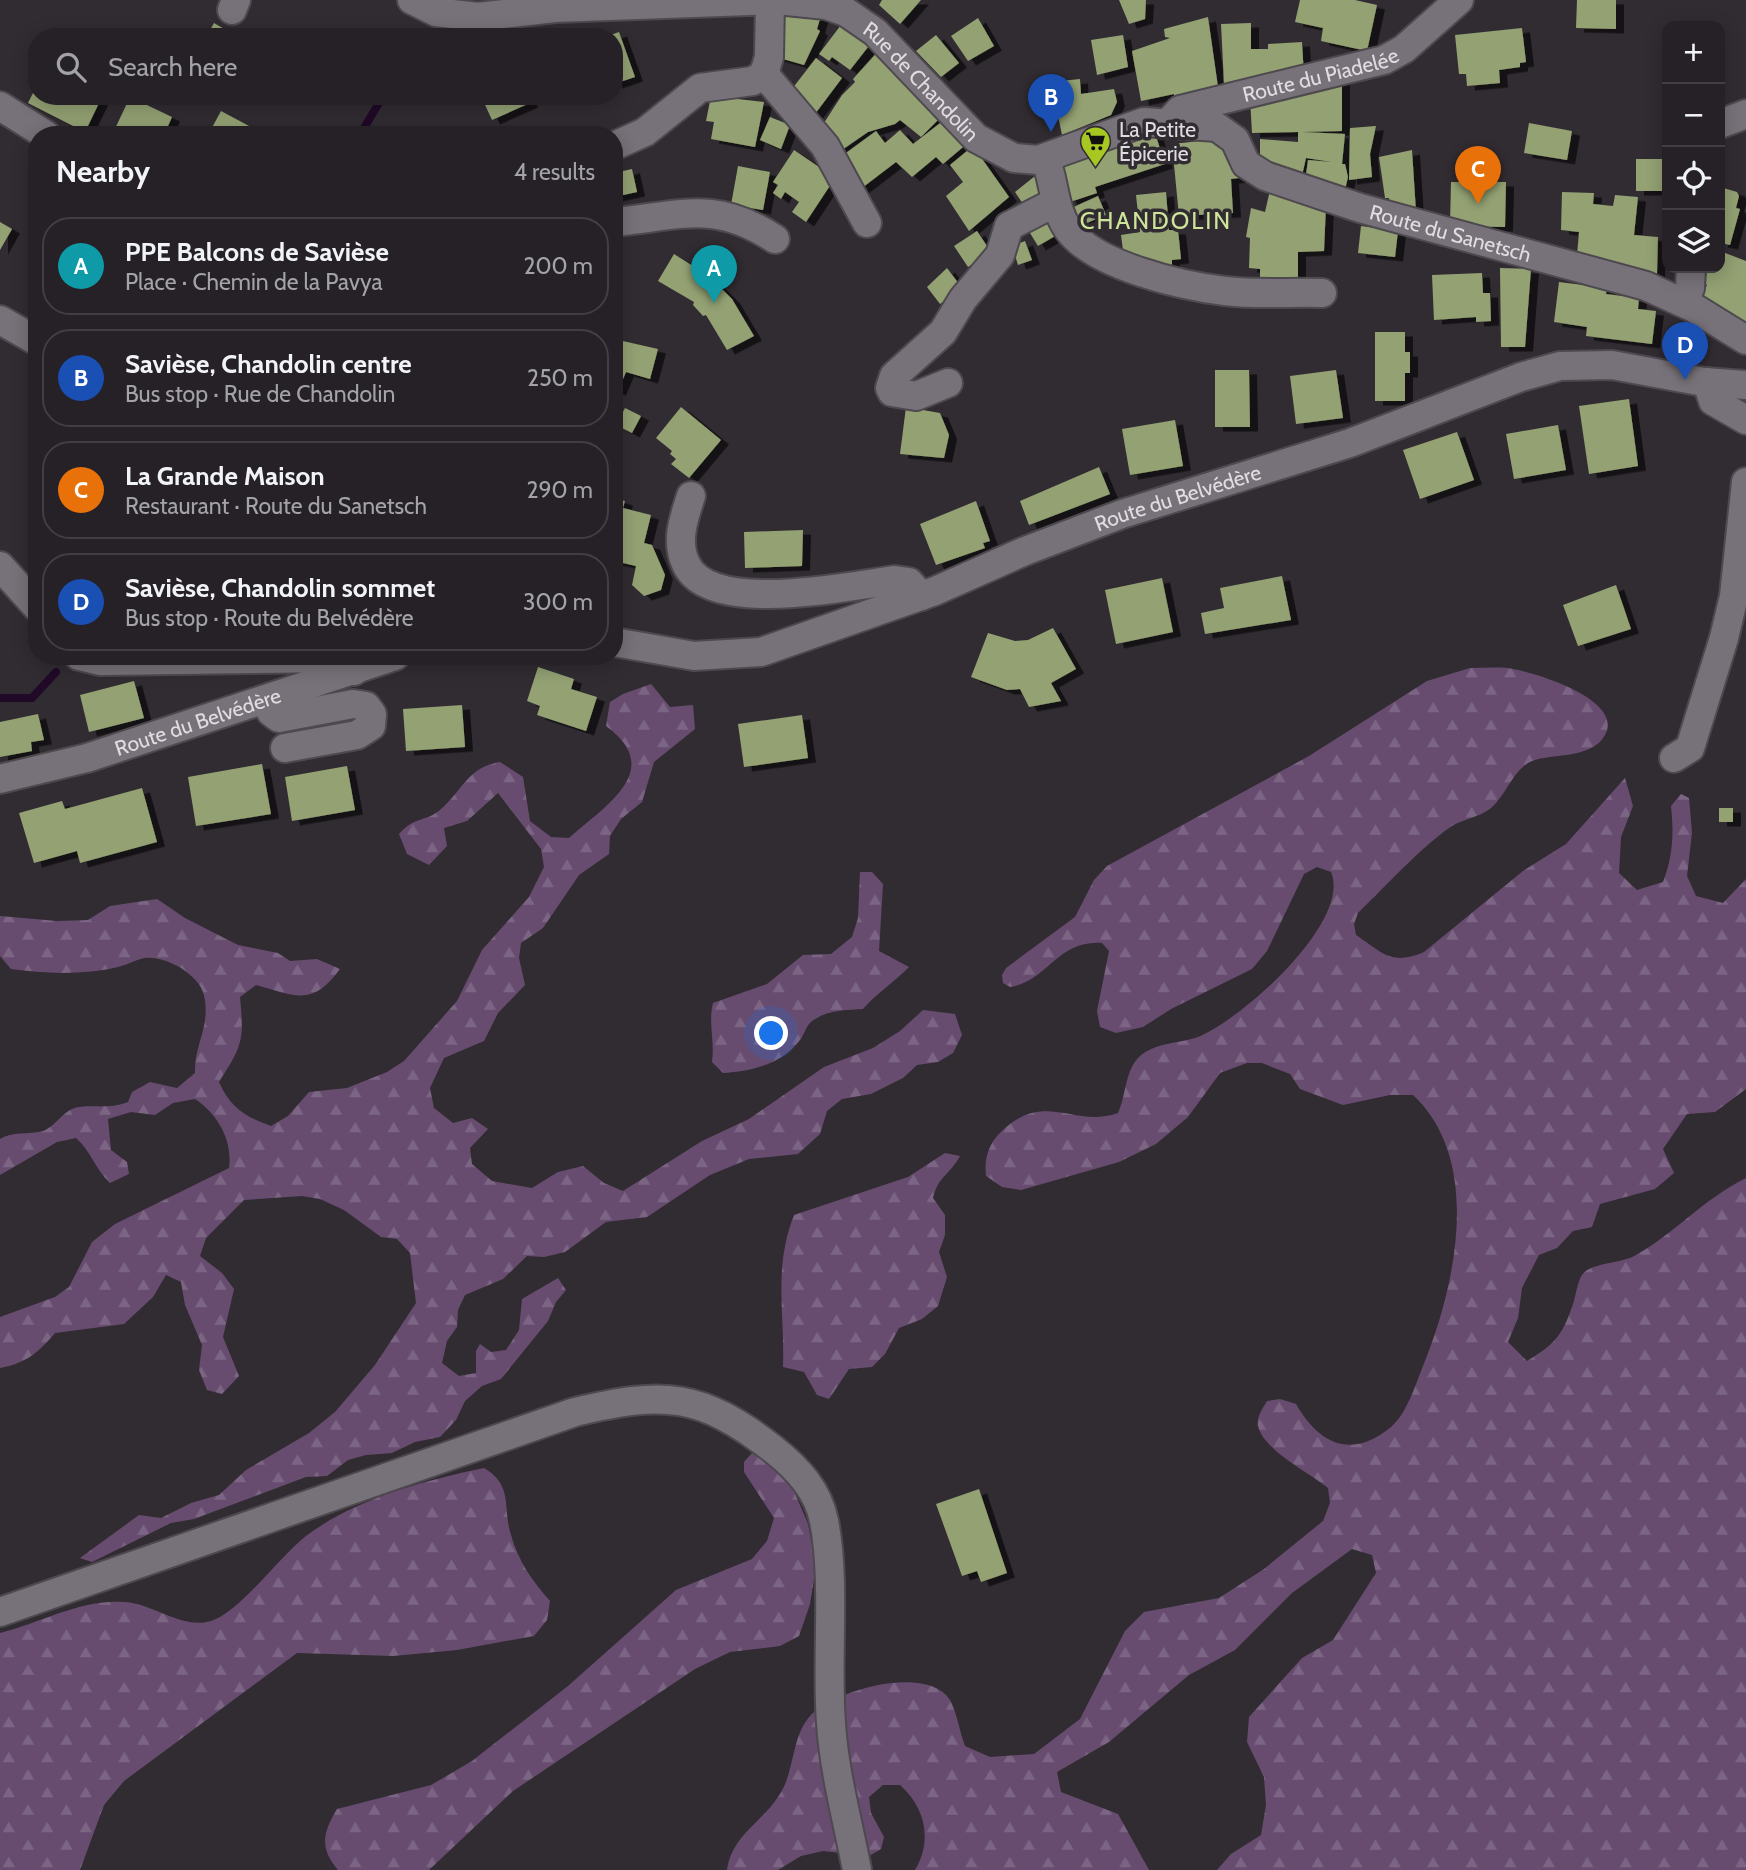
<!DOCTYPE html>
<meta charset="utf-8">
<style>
body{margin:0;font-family:Cabin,sans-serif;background:#2d292e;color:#f1f3f6}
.controls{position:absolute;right:21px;top:21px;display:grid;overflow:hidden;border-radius:14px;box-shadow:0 4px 18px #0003}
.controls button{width:63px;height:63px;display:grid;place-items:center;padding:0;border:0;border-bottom:2px solid #423e43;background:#252126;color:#f1f3f6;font:35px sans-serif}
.you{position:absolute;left:772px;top:1034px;width:24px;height:24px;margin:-18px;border:5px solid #fff;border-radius:50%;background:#1a73e8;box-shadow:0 0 0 10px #1a73e833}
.badge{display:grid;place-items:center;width:46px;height:46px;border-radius:50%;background:#ea580c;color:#fff;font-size:23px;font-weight:700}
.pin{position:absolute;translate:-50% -58px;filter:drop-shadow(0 2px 4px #0008)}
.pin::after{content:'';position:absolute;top:37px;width:24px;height:21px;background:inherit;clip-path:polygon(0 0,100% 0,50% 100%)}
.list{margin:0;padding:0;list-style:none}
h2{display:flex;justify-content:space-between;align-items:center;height:91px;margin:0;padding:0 28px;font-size:30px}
h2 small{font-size:23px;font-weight:400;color:#a3a3a7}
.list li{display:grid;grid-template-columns:46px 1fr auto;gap:21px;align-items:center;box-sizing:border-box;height:98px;margin:0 14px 14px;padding:0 14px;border:2px solid #423e43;border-radius:28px}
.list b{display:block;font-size:26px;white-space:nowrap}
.list p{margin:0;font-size:23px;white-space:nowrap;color:#a3a3a7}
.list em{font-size:23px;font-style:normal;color:#a3a3a7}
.icon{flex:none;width:38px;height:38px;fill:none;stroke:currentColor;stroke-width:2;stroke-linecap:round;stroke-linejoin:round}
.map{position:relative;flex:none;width:1746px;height:1870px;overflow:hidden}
.search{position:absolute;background:#252126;box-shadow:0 4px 18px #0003;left:28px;top:28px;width:595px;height:77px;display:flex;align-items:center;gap:18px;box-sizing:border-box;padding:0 24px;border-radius:28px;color:#a3a3a7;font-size:26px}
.panel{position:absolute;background:#252126;box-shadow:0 4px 18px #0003;left:28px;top:126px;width:595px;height:539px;border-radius:28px}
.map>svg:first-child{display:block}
</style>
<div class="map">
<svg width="1746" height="1870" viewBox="0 0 1746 1870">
<defs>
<pattern id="forest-firs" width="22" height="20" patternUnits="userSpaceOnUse" patternTransform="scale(1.75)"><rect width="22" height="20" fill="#674c70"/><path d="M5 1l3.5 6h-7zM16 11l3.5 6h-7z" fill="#7c6584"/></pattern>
<filter id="shadow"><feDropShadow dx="8" dy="4.5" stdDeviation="0" flood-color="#0009"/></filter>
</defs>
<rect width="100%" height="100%" fill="#312c32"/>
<g fill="url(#forest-firs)">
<path d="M 1470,668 C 1482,668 1495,667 1507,668 C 1532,671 1625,699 1605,735 C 1591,761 1546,752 1528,763 C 1512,773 1506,795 1491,808 C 1480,817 1464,819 1452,826 C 1423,845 1384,888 1358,913 L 1354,924 L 1356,935 C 1383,953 1391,966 1424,952 L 1523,871 L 1566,844 L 1625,778 L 1633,806 L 1621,837 L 1619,873 L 1637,890 L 1663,882 C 1673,856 1674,834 1671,806 L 1681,794 L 1689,798 L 1692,833 L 1687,876 L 1696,896 L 1723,903 L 1746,879 L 1746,1089 L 1715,1112 L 1687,1114 L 1663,1149 L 1674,1173 L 1655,1189 L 1600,1204 L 1592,1227 L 1573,1231 L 1557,1248 L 1539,1255 L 1522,1288 L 1518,1318 L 1508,1342 L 1527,1361 C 1557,1343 1563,1334 1574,1301 C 1576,1293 1578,1281 1582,1275 C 1591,1262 1621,1264 1636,1255 C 1675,1233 1705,1198 1746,1178 L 1746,1870 L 1217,1870 L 1231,1854 L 1261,1835 L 1266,1805 L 1264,1777 L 1247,1742 L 1249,1717 L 1302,1658 L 1333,1640 L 1376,1573 L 1372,1555 L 1352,1549 L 1292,1593 L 1235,1650 L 1189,1675 L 1109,1742 L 1057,1772 L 1061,1792 L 1118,1814 L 1149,1870 L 915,1870 C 933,1840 925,1807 900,1785 L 883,1785 L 869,1797 L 871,1813 L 884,1837 L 881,1849 L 869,1856 L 823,1851 L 801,1856 L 778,1870 L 727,1870 C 732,1836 760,1824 778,1797 C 796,1772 790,1736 812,1714 C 836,1690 927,1664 950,1700 C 957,1713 960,1733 965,1746 L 990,1757 L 1034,1754 L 1080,1719 L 1125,1631 L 1144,1612 L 1219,1598 L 1264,1569 L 1323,1521 L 1330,1503 L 1328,1488 C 1309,1472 1264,1451 1258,1426 C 1256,1417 1263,1408 1267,1401 L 1280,1399 L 1296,1404 C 1319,1444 1351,1460 1391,1427 C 1407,1413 1415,1386 1423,1366 C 1455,1288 1484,1161 1413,1095 L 1390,1095 L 1343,1105 L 1300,1089 L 1290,1074 L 1262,1063 L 1247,1063 L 1220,1073 L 1188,1117 L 1156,1144 L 1119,1162 L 1021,1190 L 1002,1187 L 986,1176 C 984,1160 988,1144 1001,1132 C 1045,1089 1074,1129 1118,1113 C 1126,1096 1125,1072 1138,1058 C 1154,1042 1178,1044 1198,1037 C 1241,1020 1352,922 1331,872 L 1317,867 L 1304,874 L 1267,951 L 1252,969 L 1171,1009 L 1143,1027 L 1116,1033 L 1100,1027 L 1097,1011 L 1109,951 L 1102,943 C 1056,940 1049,981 1010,987 L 1003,983 L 1002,975 L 1006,968 L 1075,917 L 1094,880 L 1107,866 L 1309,756 L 1427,681 Z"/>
<path d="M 651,684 L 670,707 L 693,705 L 695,729 L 654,762 L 642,802 L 621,819 L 610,836 L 609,854 L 579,875 L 543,928 L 521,943 L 519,958 L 525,985 L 498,1013 L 484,1041 L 444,1058 L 430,1088 L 434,1108 L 453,1123 L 472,1118 L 488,1129 L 470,1148 L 472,1164 L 492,1181 L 532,1188 L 558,1172 L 583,1166 L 604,1183 L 623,1191 L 702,1141 L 749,1119 L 824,1067 L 873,1048 L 900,1031 L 923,1010 L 955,1014 L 962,1035 L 953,1053 L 938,1062 L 917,1065 L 903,1078 L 871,1094 L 842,1099 L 827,1111 L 820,1134 L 798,1154 L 749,1159 L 710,1175 L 647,1217 L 606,1222 L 565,1252 L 544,1257 L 527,1256 L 503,1279 L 465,1295 L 458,1310 L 457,1327 L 447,1341 L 442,1363 L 459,1376 L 476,1373 L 476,1351 L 480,1344 L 491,1352 L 506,1350 L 519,1330 L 522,1299 L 558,1278 L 566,1290 L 556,1302 L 548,1321 L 501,1379 L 482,1386 L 465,1401 L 456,1420 L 440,1437 L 415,1442 L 392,1453 L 366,1455 L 348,1460 L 327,1476 L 306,1477 L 194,1519 L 171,1523 L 92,1562 L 80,1558 L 139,1515 L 161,1518 L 191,1503 L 219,1495 L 246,1470 L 309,1433 L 335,1412 L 375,1365 L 416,1303 L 410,1253 L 397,1239 L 381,1237 L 344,1210 L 320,1199 L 302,1196 L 244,1200 L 206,1238 L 200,1256 L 222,1273 L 234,1289 L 223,1337 L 239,1376 L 222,1394 L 207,1390 L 199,1370 L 202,1345 L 185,1305 L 181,1282 L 166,1275 L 153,1297 L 124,1324 L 55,1333 C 38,1353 26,1363 0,1368 L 0,1317 L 55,1297 L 69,1287 L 92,1242 L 115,1224 L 229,1168 C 233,1141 218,1114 195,1099 L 173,1103 L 155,1115 L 131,1112 L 108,1119 L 111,1150 L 127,1162 L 129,1174 L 110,1183 C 95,1169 91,1151 76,1138 L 57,1142 L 0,1175 L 0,1139 C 13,1131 28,1135 43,1131 C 57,1126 63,1109 79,1107 C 97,1105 111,1109 128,1102 L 132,1092 L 150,1082 L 177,1088 L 195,1073 C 194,1043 211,1028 204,995 C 199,974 165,955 144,958 C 135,960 127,965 118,967 C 84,975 46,974 11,969 L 0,956 L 0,916 L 57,921 L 88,920 L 110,906 L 157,899 L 185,918 L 238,945 L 278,953 L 290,961 L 317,959 L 340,969 C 312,1007 296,996 256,985 L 240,997 C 244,1040 243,1045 219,1082 C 230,1107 245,1117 271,1126 L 288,1116 L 309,1092 L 347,1088 L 387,1072 L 404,1061 L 457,1001 L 482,950 L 529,897 L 544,867 L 541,849 L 498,793 L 467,821 L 444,828 L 447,846 L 429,865 L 407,854 L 399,834 C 416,815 425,823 441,809 C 463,790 468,767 500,762 L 523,777 L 530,821 L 551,837 L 569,838 C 606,805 666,770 606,726 L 610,702 L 623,694 Z"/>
<path d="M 860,872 L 872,872 L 883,884 L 879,951 L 909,967 C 894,982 877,993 863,1009 C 847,1010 825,1010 811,1022 C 806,1026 804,1035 800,1040 C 781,1065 751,1071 723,1073 L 712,1062 C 715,1041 708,1023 713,1003 L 767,984 L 803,955 L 831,954 L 852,937 L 858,918 Z"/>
<path d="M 945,1153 L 960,1156 C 949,1176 939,1175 933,1198 L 945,1215 L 945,1235 L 939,1252 L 947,1277 L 938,1306 L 922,1319 L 899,1328 L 885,1354 L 872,1367 L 849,1369 L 829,1399 L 817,1395 L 804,1372 L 783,1367 C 785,1313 773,1269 794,1215 L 908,1177 Z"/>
<path d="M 752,1453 L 768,1455 L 787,1474 L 808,1524 L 816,1567 L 810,1604 L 799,1636 L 780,1646 L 730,1652 L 695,1669 L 513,1791 L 429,1870 L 338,1870 C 319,1847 323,1833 337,1809 L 431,1785 L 472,1761 L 568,1686 L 676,1590 L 752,1559 L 767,1541 L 774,1518 L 744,1472 L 744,1462 Z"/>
<path d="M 484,1468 C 514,1486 502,1507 511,1535 C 518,1561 533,1582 550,1601 L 547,1620 L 534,1636 L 457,1650 L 393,1656 L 297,1653 L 124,1781 L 104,1805 L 80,1870 L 0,1870 L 0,1633 C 41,1623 80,1599 124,1602 C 152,1603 183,1630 211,1621 C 239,1613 279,1557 306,1536 C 357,1498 423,1481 484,1468 Z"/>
</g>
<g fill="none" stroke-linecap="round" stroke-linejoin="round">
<g stroke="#210928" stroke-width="8">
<polyline points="360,135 383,96"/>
<polyline points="0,698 32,698 56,672"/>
</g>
</g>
<g fill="#93a173" filter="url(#shadow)">
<polygon points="882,0 921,0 900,24 879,5"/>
<polygon points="1119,0 1146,0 1145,19 1129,24"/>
<polygon points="1300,0 1355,0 1377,5 1367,51 1321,41 1323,28 1295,22"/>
<polygon points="1577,0 1616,0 1616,29 1576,28"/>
<polygon points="787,2 823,9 817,29 820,31 804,65 776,57"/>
<polygon points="1208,17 1219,94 1175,106 1174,94 1141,101 1132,51 1170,38 1165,37 1164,29"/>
<polygon points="978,18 994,46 968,61 951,36"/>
<polygon points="844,21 872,42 850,70 832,57 829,61 819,54"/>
<polygon points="214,23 238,37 206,37"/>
<polygon points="1251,23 1251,49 1268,49 1268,44 1302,42 1304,76 1256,84 1224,84 1221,24"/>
<polygon points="1522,28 1526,62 1520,63 1520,67 1499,70 1500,83 1467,86 1466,74 1459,74 1455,35"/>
<polygon points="619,32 635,77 614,84 614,37 608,36"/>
<polygon points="936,35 959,63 941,77 916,51"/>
<polygon points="1123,35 1128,67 1097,75 1091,40"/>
<polygon points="882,47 940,118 921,137 900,120 895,124 868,132 839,152 820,129 842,95 855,82 853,79"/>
<polygon points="816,58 842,78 815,114 788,94"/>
<polygon points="1080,79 1081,94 1114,89 1117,102 1111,115 1062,135 1051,82"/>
<polygon points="1342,79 1342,131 1302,132 1345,134 1342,164 1345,164 1348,177 1344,194 1305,182 1308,160 1332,162 1306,158 1301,180 1260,166 1260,139 1298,142 1298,132 1252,133 1250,98"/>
<polygon points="37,85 37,96 90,96 100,101 85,132 28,103"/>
<polygon points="481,96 527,96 530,103 492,120"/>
<polygon points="711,96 764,102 755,147 711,139 714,122 706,121"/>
<polygon points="130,97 172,117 164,135 112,135"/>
<polygon points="221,111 260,132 258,135 208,135"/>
<polygon points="770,117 790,125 781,149 760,140"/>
<polygon points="948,117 969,142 943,164 936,157 912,177 896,162 858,191 835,161 876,131 885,143 900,130 913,144"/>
<polygon points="1529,123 1572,131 1567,160 1524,153"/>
<polygon points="1376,126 1370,154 1372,177 1349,180 1350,128"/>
<polygon points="1153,127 1165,164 1095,187 1097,193 1070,202 1056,170 1087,158 1083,149"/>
<polygon points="1218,139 1239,169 1239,178 1231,179 1233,213 1179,216 1172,144"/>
<polygon points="973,146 1009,197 969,231 946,196 963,182 950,165"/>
<polygon points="794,150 835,178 806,222 792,212 799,202 785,192 781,199 773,193 778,185 773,182"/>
<polygon points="1412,150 1416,212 1390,207 1389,198 1385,198 1379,157"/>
<polygon points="1636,159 1666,159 1665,191 1636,191"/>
<polygon points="738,166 770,172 763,210 731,205"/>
<polygon points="632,169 637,192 614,197 614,173"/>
<polygon points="1035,176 1050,187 1027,210 1015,192"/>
<polygon points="1451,182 1506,182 1505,227 1450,226"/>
<polygon points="1720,187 1737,192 1739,196 1736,208 1740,209 1730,245 1720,243"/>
<polygon points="1270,190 1326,205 1324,251 1298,252 1298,285 1260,285 1260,269 1249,268 1250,238 1246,237 1251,208 1265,212"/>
<polygon points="1166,192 1169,230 1178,230 1181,259 1172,260 1172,267 1124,258 1121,235 1140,232 1136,195"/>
<polygon points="1562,192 1594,193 1593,204 1613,206 1615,195 1638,197 1634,235 1658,237 1657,274 1577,255 1579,232 1561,230"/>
<polygon points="1098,196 1106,215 1075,228 1067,210"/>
<polygon points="1049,211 1062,232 1038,246 1025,225"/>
<polygon points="0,222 12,229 0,250"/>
<polygon points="1361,226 1398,231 1395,257 1358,253"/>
<polygon points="977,231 991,252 968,267 954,246"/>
<polygon points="1025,241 1032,260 1018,265 1012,246"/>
<polygon points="1720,251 1746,261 1746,328 1699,302 1707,285 1703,283 1709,268 1720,268"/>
<polygon points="674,254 710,277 732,299 754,336 727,350 706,315 703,316 693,305 694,302 658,281"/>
<polygon points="947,268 962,288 940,304 927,287"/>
<polygon points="1500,268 1531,269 1525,347 1501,347"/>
<polygon points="1482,273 1483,293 1490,293 1491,321 1476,322 1476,317 1434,320 1432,275"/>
<polygon points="1559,282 1607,288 1606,294 1639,298 1638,309 1656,311 1652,344 1586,336 1587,327 1554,322"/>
<polygon points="1375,332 1405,332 1405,352 1410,352 1410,373 1405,373 1405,401 1375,401"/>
<polygon points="614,339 658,349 650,379 626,372 618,391 614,390"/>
<polygon points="1215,370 1249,370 1250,427 1215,427"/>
<polygon points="1336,370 1343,418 1296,424 1290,376"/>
<polygon points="1629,399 1638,466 1589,474 1579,406"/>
<polygon points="681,407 721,440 689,478 671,464 676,459 670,454 672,451 656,438"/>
<polygon points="906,407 940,413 949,435 944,458 900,454"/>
<polygon points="625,408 641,416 632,433 616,425"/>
<polygon points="1175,420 1183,466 1130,475 1122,429"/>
<polygon points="1558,425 1566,470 1514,479 1506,434"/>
<polygon points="1457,432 1474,480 1420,499 1403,450"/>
<polygon points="1099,467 1110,494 1029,525 1020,501"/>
<polygon points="614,498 625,501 623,508 651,515 644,543 652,545 665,575 661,590 644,596 632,585 636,566 614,561"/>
<polygon points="976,501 990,541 983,543 985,548 936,565 920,524"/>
<polygon points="803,530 802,566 745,568 744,532"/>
<polygon points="1282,576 1291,620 1205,634 1201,613 1224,608 1220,588"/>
<polygon points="1162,578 1173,632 1116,644 1105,590"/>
<polygon points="1616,585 1631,629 1578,646 1563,605"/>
<polygon points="1053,628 1076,669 1051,683 1061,701 1029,707 1020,689 1007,690 971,677 988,633 1015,641 1028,640"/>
<polygon points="538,667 574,679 571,689 597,697 586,731 537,715 540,706 527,701"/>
<polygon points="134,681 144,718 89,732 80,695"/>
<polygon points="462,705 465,747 406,751 403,709"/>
<polygon points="38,714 44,740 31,742 32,751 0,757 0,722"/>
<polygon points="802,715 808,758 744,767 738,724"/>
<polygon points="262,764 271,814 196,826 188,777"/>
<polygon points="347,766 355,810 292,821 285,777"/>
<polygon points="142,788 157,842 80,863 77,851 34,863 19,813 62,801 65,809"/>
<rect x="1719" y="808" width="14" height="14"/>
<polygon points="979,1489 1007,1573 981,1582 977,1571 962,1576 936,1504"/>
</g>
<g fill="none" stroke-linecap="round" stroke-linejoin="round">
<defs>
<g id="minor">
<path id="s1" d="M 412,0 L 436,12 L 478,17 L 555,8 L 777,0 L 826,5 L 846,12 L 875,32 L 976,138 L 1014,158 L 1038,160 L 1144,122 L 1217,127 L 1235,140 L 1246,164 L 1265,176 L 1360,208 L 1646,286 L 1694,308 L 1746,340"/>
<polyline points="232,10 236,0"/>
<polyline points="764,74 825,146 867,223"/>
<polyline points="0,106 46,135"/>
<path id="s2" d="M 1169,122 L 1180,110 L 1384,60 L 1404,49 L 1459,0"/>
<polyline points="1720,124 1746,114"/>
<polyline points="614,146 645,132 700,88 753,81 764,74 769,57 770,1"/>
<path d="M 1045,158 C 1055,182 1053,208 1068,229 C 1094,266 1183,286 1225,291 C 1257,295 1290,292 1322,293"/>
<path d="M 614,222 C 680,216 714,199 775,239"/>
<polyline points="1683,302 1690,288 1691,268"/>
<polyline points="0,320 37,341"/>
<polyline points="1707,382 1713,401 1746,420"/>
<polyline points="948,383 916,396 892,392 890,388 894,376 943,332 963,299 1000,255 1009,226 1056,202"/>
<path d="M 691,496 C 684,518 675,541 686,564 C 710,616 849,586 895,580 L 909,582 L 921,596"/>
<polyline points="0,566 37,607"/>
<path id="s3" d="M 614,642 L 694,656 L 761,652 L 935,591 L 1025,551 L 1122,514 L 1350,443 L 1521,377 L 1560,366 L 1612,365 L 1704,382 L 1746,385"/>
<polyline points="79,656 100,661 336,658 350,661 354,671"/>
<polyline points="266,701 271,712 279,718 353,704 366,706 372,714 371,726 357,735 285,748"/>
<polyline points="1674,758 1690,748 1724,638 1734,596 1746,482"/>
<path id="s4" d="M 0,779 L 87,758 L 395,656"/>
<path d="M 0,1612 L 575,1412 C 663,1391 700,1392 773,1449 C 797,1468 818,1490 824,1521 C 836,1581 826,1660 831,1723 C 834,1772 848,1822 857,1870"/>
</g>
</defs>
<use href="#minor" stroke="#4d494e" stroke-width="32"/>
<use href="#minor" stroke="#777279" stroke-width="28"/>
</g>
<defs>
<symbol id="supermarket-pin" viewBox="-11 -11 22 30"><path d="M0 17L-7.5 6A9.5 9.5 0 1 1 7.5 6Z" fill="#a6c821" stroke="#312c32"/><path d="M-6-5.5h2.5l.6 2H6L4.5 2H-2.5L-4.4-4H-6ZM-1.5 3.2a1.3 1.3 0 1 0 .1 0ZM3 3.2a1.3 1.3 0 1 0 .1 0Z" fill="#111"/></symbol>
</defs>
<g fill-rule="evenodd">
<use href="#supermarket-pin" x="1078" y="124" width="35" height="47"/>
</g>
<g text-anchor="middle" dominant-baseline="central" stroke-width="7" stroke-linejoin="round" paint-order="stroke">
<g font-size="21" fill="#e0dde1" stroke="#312c32">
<text stroke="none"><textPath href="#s2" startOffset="161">Route du Piadelée</textPath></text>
<text stroke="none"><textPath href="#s1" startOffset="542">Rue de Chandolin</textPath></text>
<text stroke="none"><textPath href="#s1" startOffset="1139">Route du Sanetsch</textPath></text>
<text stroke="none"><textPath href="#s3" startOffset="593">Route du Belvédère</textPath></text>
<text stroke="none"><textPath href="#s4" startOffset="206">Route du Belvédère</textPath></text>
</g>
<g font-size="21" fill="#e0dde1" stroke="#312c32" text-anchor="start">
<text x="1119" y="129">La Petite<tspan x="1119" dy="24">Épicerie</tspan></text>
</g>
<g font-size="24" letter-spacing="2" fill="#cee499" stroke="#312c32">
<text x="1156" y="220">CHANDOLIN</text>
</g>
</g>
</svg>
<div class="controls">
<button>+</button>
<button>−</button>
<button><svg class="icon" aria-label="locate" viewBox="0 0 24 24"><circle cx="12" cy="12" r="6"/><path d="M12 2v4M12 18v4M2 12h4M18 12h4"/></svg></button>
<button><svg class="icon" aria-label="layers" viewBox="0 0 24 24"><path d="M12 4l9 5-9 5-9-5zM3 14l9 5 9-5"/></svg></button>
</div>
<div class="you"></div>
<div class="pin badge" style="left:714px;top:303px;background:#0f9aa8">A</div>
<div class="pin badge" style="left:1051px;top:132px;background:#1a4fb4">B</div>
<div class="pin badge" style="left:1478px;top:204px;background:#e8710a">C</div>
<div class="pin badge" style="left:1685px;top:380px;background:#1a4fb4">D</div>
<div class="search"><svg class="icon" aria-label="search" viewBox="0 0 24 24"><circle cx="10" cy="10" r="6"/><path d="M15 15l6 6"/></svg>Search here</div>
<section class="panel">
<h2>Nearby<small>4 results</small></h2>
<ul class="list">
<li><span class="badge" style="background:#0f9aa8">A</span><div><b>PPE Balcons de Savièse</b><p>Place · Chemin de la Pavya</p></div><em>200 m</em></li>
<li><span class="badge" style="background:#1a4fb4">B</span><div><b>Savièse, Chandolin centre</b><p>Bus stop · Rue de Chandolin</p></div><em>250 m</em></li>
<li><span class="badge" style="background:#e8710a">C</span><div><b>La Grande Maison</b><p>Restaurant · Route du Sanetsch</p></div><em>290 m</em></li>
<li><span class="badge" style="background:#1a4fb4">D</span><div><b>Savièse, Chandolin sommet</b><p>Bus stop · Route du Belvédère</p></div><em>300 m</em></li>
</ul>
</section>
</div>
